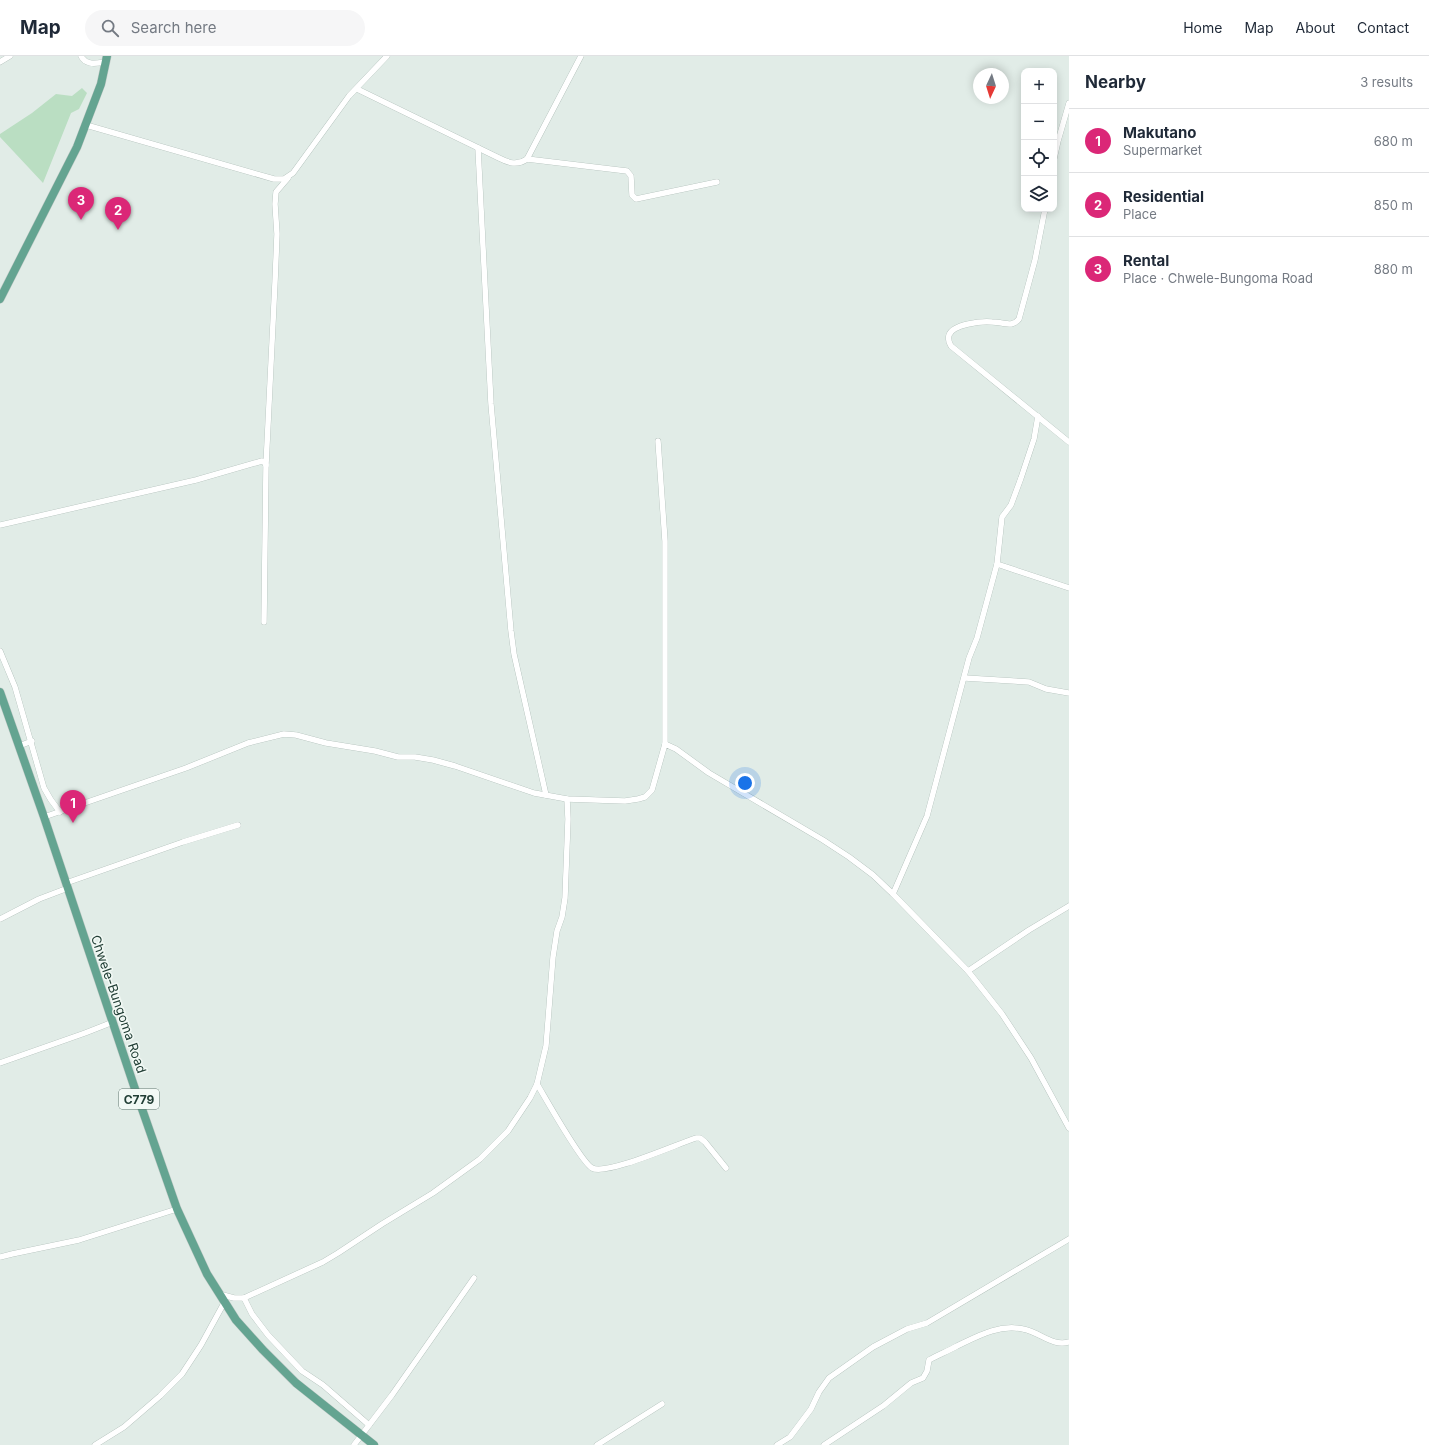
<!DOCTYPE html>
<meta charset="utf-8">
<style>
body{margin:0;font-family:Inter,sans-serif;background:#f6f6f7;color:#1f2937}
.controls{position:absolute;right:12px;top:12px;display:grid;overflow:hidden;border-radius:8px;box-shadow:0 2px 10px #0003}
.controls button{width:36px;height:36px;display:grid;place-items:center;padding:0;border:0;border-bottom:1px solid #e0e1e3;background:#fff;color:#1f2937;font:20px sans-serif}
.compass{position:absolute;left:973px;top:12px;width:36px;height:36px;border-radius:50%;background:#fff;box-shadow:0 2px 10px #0003;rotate:184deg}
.you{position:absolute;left:745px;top:727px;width:14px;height:14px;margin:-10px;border:3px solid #fff;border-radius:50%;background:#1a73e8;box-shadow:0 0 0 6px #1a73e833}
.badge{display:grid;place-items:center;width:26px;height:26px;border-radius:50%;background:#db2777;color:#fff;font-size:13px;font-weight:700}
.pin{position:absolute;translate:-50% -33px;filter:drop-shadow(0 1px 2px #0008)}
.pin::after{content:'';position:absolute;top:21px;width:14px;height:12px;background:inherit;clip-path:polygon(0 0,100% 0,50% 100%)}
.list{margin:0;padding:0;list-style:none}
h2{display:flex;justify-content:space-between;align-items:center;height:52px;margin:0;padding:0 16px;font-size:17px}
h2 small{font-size:13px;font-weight:400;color:#747a83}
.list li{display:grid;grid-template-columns:26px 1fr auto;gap:12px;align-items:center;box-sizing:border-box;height:64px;padding:0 16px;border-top:1px solid #e0e1e3}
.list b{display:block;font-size:15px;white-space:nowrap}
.list p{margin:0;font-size:13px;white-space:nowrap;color:#747a83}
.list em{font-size:13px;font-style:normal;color:#747a83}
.icon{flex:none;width:22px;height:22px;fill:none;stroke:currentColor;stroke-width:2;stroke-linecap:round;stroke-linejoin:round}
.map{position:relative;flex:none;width:1069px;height:1389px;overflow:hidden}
header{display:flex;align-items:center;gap:24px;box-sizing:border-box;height:56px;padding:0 20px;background:#fff;border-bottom:1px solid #e0e1e3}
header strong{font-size:19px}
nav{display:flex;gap:22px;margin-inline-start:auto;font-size:14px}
.search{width:280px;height:36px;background:#f6f6f7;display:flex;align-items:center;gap:10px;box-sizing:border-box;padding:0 14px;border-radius:22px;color:#747a83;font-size:15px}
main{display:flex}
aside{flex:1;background:#fff}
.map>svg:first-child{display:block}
</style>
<header>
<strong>Map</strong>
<div class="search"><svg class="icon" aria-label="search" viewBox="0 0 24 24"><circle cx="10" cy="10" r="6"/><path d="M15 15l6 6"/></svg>Search here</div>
<nav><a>Home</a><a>Map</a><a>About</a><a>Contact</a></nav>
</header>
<main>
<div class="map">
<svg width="1069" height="1389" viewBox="0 0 1069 1389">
<rect width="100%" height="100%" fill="#e1ece7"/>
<polygon fill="#badec2" points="82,32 87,37 79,53 71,57 43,127 0,81 0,78 32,57 56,38 72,40"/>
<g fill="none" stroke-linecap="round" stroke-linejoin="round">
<defs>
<g id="minor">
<path d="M 81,0 C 86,10 97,7 106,6"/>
<polyline points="0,6 10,0"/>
<path d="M 357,33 L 499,102 C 509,107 517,110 527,103 L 581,0"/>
<polyline points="86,69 274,123 284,123 293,117 349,40 387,0"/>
<polyline points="478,92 491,348 511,575 514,598 546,739"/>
<polyline points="527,103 627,115 631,120 632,139 636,143 717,126"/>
<polyline points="1054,103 1058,85 1069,47"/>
<path d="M 1045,153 L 1035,204 L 1019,263 C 1017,266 1015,267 1011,268 C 1005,268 998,266 992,266 C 982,265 953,268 949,279 C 948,283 949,287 951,290 L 1069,386"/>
<polyline points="658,385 665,485 665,688"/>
<polyline points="266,409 275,226 277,178 275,148 276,136 288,122"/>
<polyline points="0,469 196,424 262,405 264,406 266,409 264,566"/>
<polyline points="997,508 1069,532"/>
<polyline points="0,595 15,631 44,732 51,744 60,756"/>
<polyline points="965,622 1029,626 1046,633 1069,637"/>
<polyline points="19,690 32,685"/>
<polyline points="44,761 186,712 248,687 284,678 296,679 326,687 375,695 398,701 415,701 433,704 455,710 534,737 567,743 625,745 638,743 645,741 652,734 665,688 676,693 709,717 823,784 849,801 873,819 893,838 968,915 1002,958 1031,1002 1069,1072"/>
<polyline points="66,827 183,786 238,769"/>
<polyline points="893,838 927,760 969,602 977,582 997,508 1002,461 1011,449 1021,422 1034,383 1038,360"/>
<polyline points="0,863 39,843 68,832"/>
<polyline points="968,915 1029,874 1069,850"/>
<polyline points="0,1007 85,977 113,966"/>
<path d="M 537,1028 C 546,1043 581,1106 592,1112 C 606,1120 677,1088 696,1082 L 700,1082 L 705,1086 L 726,1112"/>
<polyline points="0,1201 12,1198 79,1184 177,1153"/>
<polyline points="219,1238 234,1242 244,1242 323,1206 338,1197 382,1168 433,1137 480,1103 508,1075 530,1042 537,1028 546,990 553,901 557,875 562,861 565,842 568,763 567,743"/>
<polyline points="244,1242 252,1258 268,1279 302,1315 323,1329 369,1369"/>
<polyline points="95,1389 124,1371 160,1340 182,1318 201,1289 224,1247"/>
<polyline points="354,1389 392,1339 474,1222"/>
<polyline points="597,1389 662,1348"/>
<polyline points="777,1389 790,1381 811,1353 819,1336 829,1322 873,1291 907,1273 927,1267 1069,1183"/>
<path d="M 824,1389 L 883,1350 L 911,1327 L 923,1322 L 927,1315 L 929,1304 C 938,1299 948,1295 957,1290 C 978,1280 999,1268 1023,1273 C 1040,1276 1052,1291 1069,1286"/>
</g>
<g id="primary">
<polyline points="0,243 77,91 101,28 107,0"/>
<polyline points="0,636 44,761 134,1030 177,1153 207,1218 236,1264 263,1294 296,1327 374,1389"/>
</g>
</defs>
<use href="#minor" stroke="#a4b4ae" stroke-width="6"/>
<use href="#primary" stroke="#c1c9c6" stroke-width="9"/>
<use href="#minor" stroke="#fff" stroke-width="5.5"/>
<use href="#primary" stroke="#64a491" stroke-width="8"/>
</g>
<g text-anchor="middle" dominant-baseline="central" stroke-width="3" stroke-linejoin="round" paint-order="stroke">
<rect fill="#f2f9f5" stroke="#60766f" stroke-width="1" x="119" y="1033" width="40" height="20" rx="3"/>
<g font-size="12" font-weight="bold" fill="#213e35">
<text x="139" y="1043">C779</text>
</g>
<g font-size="13" fill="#213e35" stroke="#f2f9f5">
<text transform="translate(119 948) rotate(71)">Chwele-Bungoma Road</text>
</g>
</g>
</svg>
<div class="controls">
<button>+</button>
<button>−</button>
<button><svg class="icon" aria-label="locate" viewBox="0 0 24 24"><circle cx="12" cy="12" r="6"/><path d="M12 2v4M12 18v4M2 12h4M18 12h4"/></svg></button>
<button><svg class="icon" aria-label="layers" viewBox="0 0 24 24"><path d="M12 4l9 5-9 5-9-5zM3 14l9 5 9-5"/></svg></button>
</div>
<svg class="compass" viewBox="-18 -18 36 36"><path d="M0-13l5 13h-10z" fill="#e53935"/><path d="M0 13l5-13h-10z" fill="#747a83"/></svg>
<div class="you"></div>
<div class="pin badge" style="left:73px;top:767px">1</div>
<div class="pin badge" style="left:118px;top:174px">2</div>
<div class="pin badge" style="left:81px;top:164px">3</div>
</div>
<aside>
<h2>Nearby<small>3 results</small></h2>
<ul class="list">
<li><span class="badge">1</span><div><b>Makutano</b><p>Supermarket</p></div><em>680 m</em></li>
<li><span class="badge">2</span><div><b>Residential</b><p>Place</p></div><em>850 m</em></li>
<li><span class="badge">3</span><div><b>Rental</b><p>Place · Chwele-Bungoma Road</p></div><em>880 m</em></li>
</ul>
</aside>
</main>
